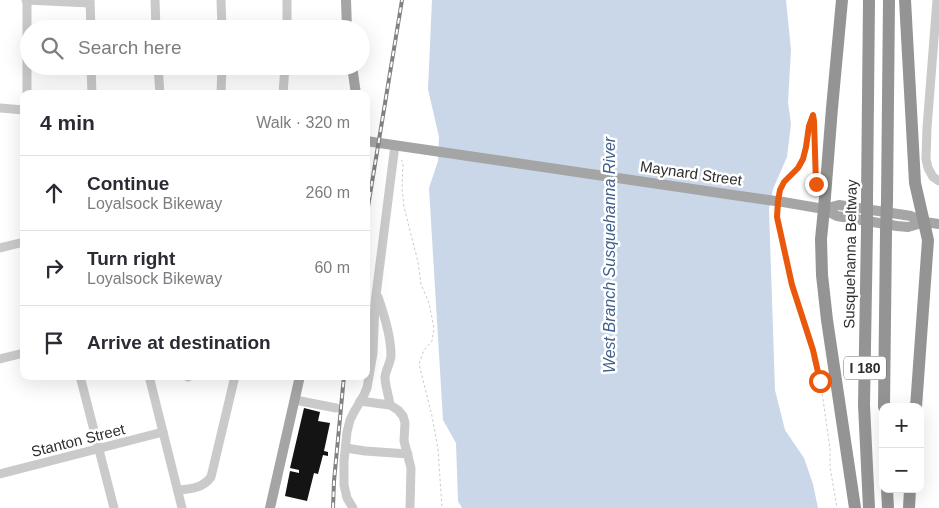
<!DOCTYPE html>
<meta charset="utf-8">
<style>
body{margin:0;font-family:Arial,sans-serif;background:#f7f7f7;color:#2b2b33}
.controls{position:absolute;right:15px;bottom:15px;display:grid;overflow:hidden;border-radius:10px;box-shadow:0 5px 20px #0002}
.controls button{width:45px;height:45px;display:grid;place-items:center;padding:0;border:0;border-bottom:1px solid #e1e1e2;background:#fff;color:#2b2b33;font:25px sans-serif}
.stop{position:absolute;width:15px;height:15px;margin:-11px;border:4px solid #ea580c;border-radius:50%;background:#fff}
.stop.end{background:#ea580c;border-color:#fff;box-shadow:0 1px 5px #0008}
.list{margin:0;padding:0;list-style:none}
h2{display:flex;justify-content:space-between;align-items:center;height:65px;margin:0;padding:0 20px;font-size:21px}
h2 small{font-size:16px;font-weight:400;color:#7c7c81}
.list li{display:grid;grid-template-columns:32px 1fr auto;gap:15px;align-items:center;box-sizing:border-box;height:75px;padding:0 20px;border-top:1px solid #e1e1e2}
.list b{display:block;font-size:19px;white-space:nowrap}
.list p{margin:0;font-size:16px;white-space:nowrap;color:#7c7c81}
.list em{font-size:16px;font-style:normal;color:#7c7c81}
.icon{flex:none;width:28px;height:28px;fill:none;stroke:currentColor;stroke-width:2;stroke-linecap:round;stroke-linejoin:round}
.map{position:relative;flex:none;width:939px;height:508px;overflow:hidden}
.search{position:absolute;background:#fff;box-shadow:0 5px 20px #0002;left:20px;top:20px;width:350px;height:55px;display:flex;align-items:center;gap:12px;box-sizing:border-box;padding:0 18px;border-radius:28px;color:#7c7c81;font-size:19px}
.panel{position:absolute;background:#fff;box-shadow:0 5px 20px #0002;left:20px;top:90px;width:350px;height:290px;border-radius:10px}
.map>svg:first-child{display:block}
</style>
<div class="map">
<svg width="939" height="508" viewBox="0 0 939 508">
<rect width="100%" height="100%" fill="#fff"/>
<polygon fill="#c9d7e9" points="432,0 786,0 791,50 788,102 791,124 787,157 773,189 769,209 775,390 785,430 804,458 813,484 818,508 462,508 458,501 456,443 443,420 429,188 438,161 439,137 428,89"/>
<polygon fill="#141414" points="304,408 320,412 318,421 330,423 324,451 328,452 328,456 323,455 318,474 314,473 307,501 285,496 290,471 299,473 299,470 290,468"/>
<g fill="none" stroke-linecap="round" stroke-linejoin="round">
<g stroke="#cacaca" stroke-width="1" stroke-dasharray="2.5 2.5" stroke-linecap="butt">
<polyline points="401,160 403,162 402,188 404,207 418,262 421,284 429,303 434,328 432,341 424,350 419,364 432,416 438,449 442,508"/>
<path d="M 780,194 C 782,181 793,175 800,165 C 809,150 807,131 813,115 L 814,121 L 816,184 L 814,189 L 809,193"/>
<polyline points="777,210 778,225 792,285 813,350 822,392 830,449 830,467 837,508"/>
</g>
<g stroke="#cacaca" stroke-width="9">
<polyline points="26,0 90,3"/>
<polyline points="27,0 27,94"/>
<polyline points="90,0 91,29"/>
<polyline points="155,0 156,29"/>
<polyline points="221,0 222,29"/>
<polyline points="937,0 927,128 926,159 928,168 933,177 939,181"/>
<polyline points="287,29 287,0"/>
<polyline points="91,66 92,94"/>
<polyline points="158,66 160,94"/>
<polyline points="221,94 222,66"/>
<polyline points="283,94 285,66"/>
<polyline points="0,108 24,110"/>
<polyline points="0,248 24,242"/>
<path d="M 378,297 C 384,314 391,337 391,355 C 391,362 386,369 385,377 C 385,386 389,396 390,405"/>
<polyline points="0,359 24,353"/>
<polyline points="80,376 114,508"/>
<polyline points="149,376 182,508"/>
<polyline points="188,377 190,376"/>
<polyline points="295,400 336,408"/>
<polyline points="360,401 390,405 398,410 403,416 405,423 404,441 411,468 410,507"/>
<polyline points="346,448 365,451 408,454"/>
<polyline points="0,474 163,432"/>
<path d="M 178,490 C 191,489 203,488 211,477 L 235,376"/>
<polyline points="353,508 347,498 344,485 344,461 347,432 350,420 354,412 364,395 367,388 373,353 375,303 395,145"/>
</g>
<g stroke="#a5a5a5" stroke-width="10">
<polyline points="346,0 347,29"/>
<polyline points="352,66 356,94"/>
<polyline points="366,141 747,197"/>
<polyline points="783,202 824,209 837,216 897,226 908,227 925,222"/>
<polyline points="824,209 839,205 911,216 925,222 939,224"/>
<polyline points="270,508 300,376"/>
</g>
<g stroke="#949494" stroke-width="12">
<polyline points="842,0 832,108 824,209 821,239 822,275 827,320 855,508"/>
<polyline points="905,0 915,183 928,240 916,407"/>
<polyline points="867,198 869,0"/>
<polyline points="887,201 889,0"/>
<polyline points="867,229 864,405 869,508"/>
<polyline points="884,407 886,232"/>
<polyline points="887,489 888,508"/>
<polyline points="909,508 910,489"/>
</g>
<defs>
<g id="rail">
<polyline points="366,219 402,0"/>
<polyline points="333,508 334,481 344,376"/>
</g>
</defs>
<use href="#rail" stroke="#828282" stroke-width="4"/>
<use href="#rail" stroke="#fff" stroke-width="2" stroke-dasharray="5.5" stroke-linecap="butt"/>
<polyline stroke="#a5a5a5" stroke-width="10" points="747,197 783,202"/>
<g stroke="#949494" stroke-width="12">
<polyline points="867,229 867,198"/>
<polyline points="886,232 887,201"/>
</g>
</g>
<g fill="none" stroke-linecap="round" stroke-linejoin="round">
<polyline stroke="#ea580c" stroke-width="6" points="816,184 814,121 813,115 809,126 806,147 803,159 798,168 784,182 780,190 778,201 777,217 792,285 813,350 820,381"/>
</g>
<g text-anchor="middle" dominant-baseline="central" stroke-width="5" stroke-linejoin="round" paint-order="stroke">
<rect fill="#fff" stroke="#6c6c6c" stroke-width="1" x="844" y="356.5" width="42" height="23" rx="4"/>
<g font-size="14" font-weight="bold" fill="#2d2d2d">
<text x="865" y="368">I 180</text>
</g>
<g font-size="15" fill="#2d2d2d" stroke="#fff">
<text transform="translate(691 173) rotate(8)">Maynard Street</text>
<text transform="translate(850 254) rotate(-89)">Susquehanna Beltway</text>
<text transform="translate(78 440) rotate(-14)">Stanton Street</text>
</g>
<g font-size="16" font-style="italic" fill="#40618b" stroke="#fff">
<text transform="translate(609 255) rotate(-90)">West Branch Susquehanna River</text>
</g>
</g>
</svg>
<div class="controls">
<button>+</button>
<button>−</button>
</div>
<div class="stop" style="left:820px;top:381px"></div>
<div class="stop end" style="left:816px;top:184px"></div>
<div class="search"><svg class="icon" aria-label="search" viewBox="0 0 24 24"><circle cx="10" cy="10" r="6"/><path d="M15 15l6 6"/></svg>Search here</div>
<section class="panel">
<h2>4 min<small>Walk · 320 m</small></h2>
<ul class="list">
<li><svg class="icon" aria-label="ahead" viewBox="0 0 24 24"><path d="M12 20V5M6 11l6-6 6 6"/></svg><div><b>Continue</b><p>Loyalsock Bikeway</p></div><em>260 m</em></li>
<li><svg class="icon" aria-label="right" viewBox="0 0 24 24"><path d="M7 20v-9h11M14 6l5 5-5 5"/></svg><div><b>Turn right</b><p>Loyalsock Bikeway</p></div><em>60 m</em></li>
<li><svg class="icon" aria-label="arrive" viewBox="0 0 24 24"><path d="M6 21V4h12l-3 4 3 4H6"/></svg><div><b>Arrive at destination</b></div></li>
</ul>
</section>
</div>
